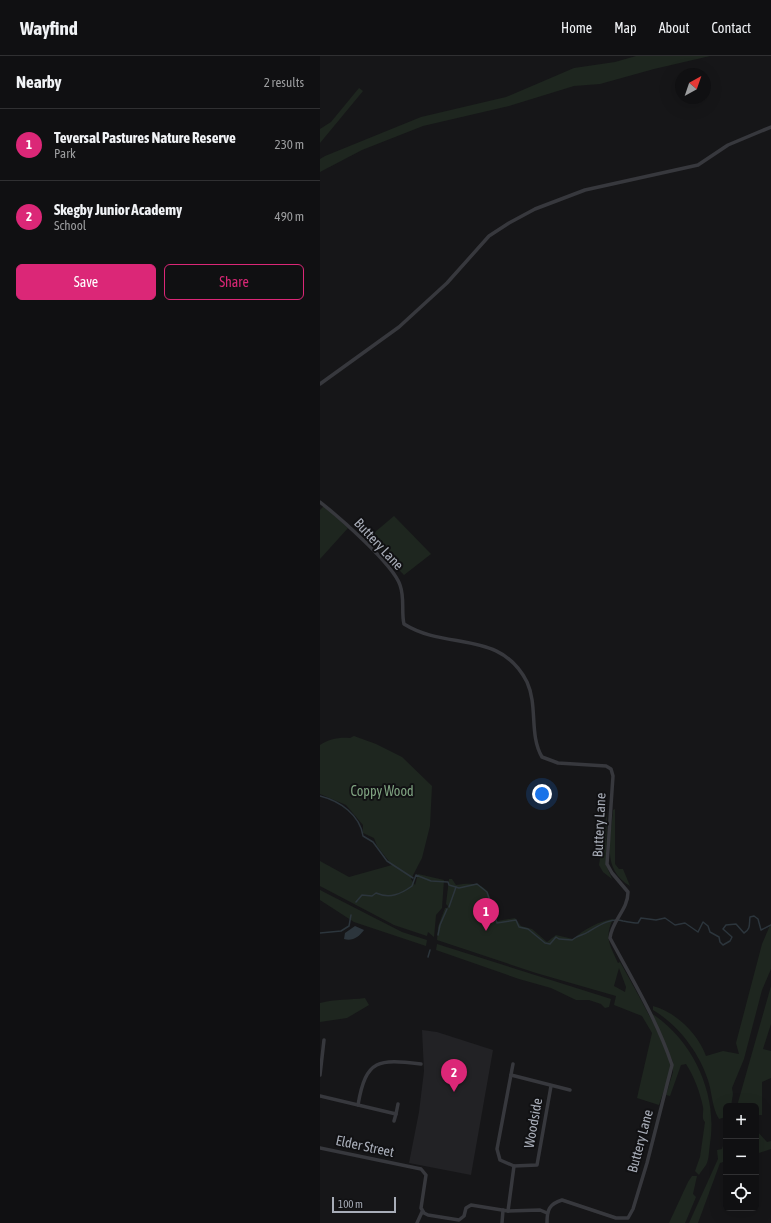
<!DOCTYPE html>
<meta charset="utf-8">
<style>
body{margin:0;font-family:"Asap Condensed",sans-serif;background:#1e1e20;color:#f1f3f6}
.controls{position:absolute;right:12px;bottom:12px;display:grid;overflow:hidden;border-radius:6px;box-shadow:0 4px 16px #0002}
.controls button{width:36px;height:36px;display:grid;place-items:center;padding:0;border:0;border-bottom:1px solid #303032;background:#101012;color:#f1f3f6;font:20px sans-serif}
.compass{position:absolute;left:355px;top:12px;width:36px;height:36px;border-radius:50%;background:#101012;box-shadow:0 4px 16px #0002;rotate:40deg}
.scale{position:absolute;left:12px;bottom:10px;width:64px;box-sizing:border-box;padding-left:4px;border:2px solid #a8adb8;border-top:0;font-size:11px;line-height:14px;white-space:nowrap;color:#a8adb8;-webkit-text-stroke:3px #111113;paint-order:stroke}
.you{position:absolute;left:222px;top:738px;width:14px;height:14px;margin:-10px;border:3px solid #fff;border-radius:50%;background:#1a73e8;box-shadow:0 0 0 6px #1a73e833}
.badge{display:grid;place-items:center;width:26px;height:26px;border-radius:50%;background:#db2777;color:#fff;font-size:13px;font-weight:700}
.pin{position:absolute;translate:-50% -33px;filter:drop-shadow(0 1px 2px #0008)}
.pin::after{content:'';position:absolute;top:21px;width:14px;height:12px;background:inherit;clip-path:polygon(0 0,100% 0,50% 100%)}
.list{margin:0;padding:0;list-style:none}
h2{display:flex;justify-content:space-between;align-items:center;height:52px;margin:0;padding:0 16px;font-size:17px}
h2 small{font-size:13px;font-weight:400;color:#9c9d9f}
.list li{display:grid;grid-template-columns:26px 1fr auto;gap:12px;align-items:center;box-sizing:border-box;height:72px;padding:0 16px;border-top:1px solid #303032}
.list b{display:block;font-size:15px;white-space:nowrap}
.list p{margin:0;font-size:13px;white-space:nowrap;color:#9c9d9f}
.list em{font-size:13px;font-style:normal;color:#9c9d9f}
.actions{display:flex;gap:8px;padding:12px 16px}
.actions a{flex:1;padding:9px 0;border:1px solid #db2777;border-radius:6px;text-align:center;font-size:14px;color:#db2777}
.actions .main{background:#db2777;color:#fff}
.icon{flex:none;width:22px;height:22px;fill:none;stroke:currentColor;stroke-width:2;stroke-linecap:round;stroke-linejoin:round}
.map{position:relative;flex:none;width:451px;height:1167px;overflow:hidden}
header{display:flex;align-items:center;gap:24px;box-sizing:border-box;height:56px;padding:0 20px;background:#101012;border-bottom:1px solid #303032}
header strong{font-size:19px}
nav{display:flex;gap:22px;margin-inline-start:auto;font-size:14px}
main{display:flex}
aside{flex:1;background:#101012}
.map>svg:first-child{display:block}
</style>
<header>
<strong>Wayfind</strong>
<nav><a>Home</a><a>Map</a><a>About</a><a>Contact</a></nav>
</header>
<main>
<aside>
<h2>Nearby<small>2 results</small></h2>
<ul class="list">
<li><span class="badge">1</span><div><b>Teversal Pastures Nature Reserve</b><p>Park</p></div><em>230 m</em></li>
<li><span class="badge">2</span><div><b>Skegby Junior Academy</b><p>School</p></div><em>490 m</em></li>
</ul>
<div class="actions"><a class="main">Save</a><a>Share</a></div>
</aside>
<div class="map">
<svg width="451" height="1167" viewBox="0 0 451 1167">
<rect width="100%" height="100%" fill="#161618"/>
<polygon fill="#222225" points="102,974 117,976 173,994 151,1119 89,1107 99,1056 104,1015"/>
<g fill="#1e261f" fill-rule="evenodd">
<polygon points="316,0 390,0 334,13 280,28 254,30 189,50 103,70 42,94 0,116 0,103 5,100 101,61 186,41 254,12 295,6"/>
<polygon points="39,32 43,35 0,87 0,73 11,66"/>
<polygon points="4,450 28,472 0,503 0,454"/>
<polygon points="74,460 111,498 84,519 48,482"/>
<path d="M 34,680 L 56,688 L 82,701 L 112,730 L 110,770 L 102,802 L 91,823 L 95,829 L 98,818 L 124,824 L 122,852 L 116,859 L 114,881 L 108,876 L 107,880 L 74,869 L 0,830 L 0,805 L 29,821 L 72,809 L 57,790 L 54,782 L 43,777 L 43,769 L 26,749 L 0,738 L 0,689 C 9,683 19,681 30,682 Z"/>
<path d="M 295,753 L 295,808 L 299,813 L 303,813 L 310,830 C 281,813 291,783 293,754 Z"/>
<polygon points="287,756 286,809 292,823 283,816 279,809"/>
<path d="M 129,823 L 132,823 L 136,829 C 170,823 169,837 177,865 L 195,862 L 201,870 L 212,873 L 227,886 L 236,879 L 253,883 C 263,874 279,865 293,863 C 284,882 290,889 298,907 L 300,906 C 309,922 352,997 350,1010 C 349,1023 343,1036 339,1049 L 317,1042 L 332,977 L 322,960 L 294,949 L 296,940 L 216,917 L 117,884 L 118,871 L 125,852 L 127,852 L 128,850 L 126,848 ZM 299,912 L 306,931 L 305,936 L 294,930 Z"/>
<polygon points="0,834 82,876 107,884 106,890 34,866 0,844"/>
<path d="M 451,867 L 451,913 L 442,934 L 424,1003 L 412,1032 L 413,1038 L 411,1050 L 406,1050 L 406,1061 L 399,1063 C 392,1052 392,1036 388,1024 C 379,996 358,969 333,954 L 333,950 C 356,956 378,978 386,1000 L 403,995 L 419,998 L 416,987 L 442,888 Z"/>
<polygon points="117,888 288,942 291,943 289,951 285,952 281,948 269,944 256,944 231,932 199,923 116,894"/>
<polygon points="451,930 451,968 443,993 451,995 451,1022 442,1026 442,1059 436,1059 436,1050 417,1050"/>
<path d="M 45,942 L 49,949 L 27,962 L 0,966 L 0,947 C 15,943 30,944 45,942 Z"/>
<path d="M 331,957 C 373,984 398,1038 390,1088 C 389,1094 389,1104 386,1109 C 384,1112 381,1115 379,1119 L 375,1115 L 380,1101 L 385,1066 C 381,1062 384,1056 383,1051 C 380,1036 374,1020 366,1008 L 361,1009 L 350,1040 L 346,1039 L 353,1016 L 353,1006 Z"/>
<polygon points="436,1074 447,1086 451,1085 451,1093 436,1098"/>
<polygon points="406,1080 406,1105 400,1107 378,1167 369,1167 398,1103 397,1094 402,1093"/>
<polygon points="372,1120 377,1120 373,1138 376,1141 366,1165 365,1167 349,1167 368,1126"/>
</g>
<path fill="#2c353c" d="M 35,870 L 44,874 C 40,880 32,886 24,883 L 25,877 Z"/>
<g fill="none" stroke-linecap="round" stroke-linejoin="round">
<g stroke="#2c353c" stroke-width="1.5">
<path d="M 0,740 C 20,745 40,759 43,780 L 53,786 L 67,805 L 93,822"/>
<path d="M 36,846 L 42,839 L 52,840 L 56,837 C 70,843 81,838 92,830 L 96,819 L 111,825 L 128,826 L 129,829 L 139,832 L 157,828 L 167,836 L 177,867 L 196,864 L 199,871 L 208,873 L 225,887 L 230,888 L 236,881 L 239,883 L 252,884 C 259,878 262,880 268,876 C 278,870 291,861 303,865 C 309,866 313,867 318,867 L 321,862 L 336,864 L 345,862 L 355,869 L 365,867 L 378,876 L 383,866 L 388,870 L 390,876 L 399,881 L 400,886 L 403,889 L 410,885 L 412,881 L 403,873 L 406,869 L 416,868 L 424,877 C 431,873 429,868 430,861 L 434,860 L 438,863 L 441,874 L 451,869"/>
<polyline points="129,851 136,831"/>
<polyline points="0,877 21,875 29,870 31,859"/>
<polyline points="118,879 120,869 127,853"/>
<polyline points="108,901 110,894"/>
</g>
<g stroke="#37383d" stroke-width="3.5">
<polyline points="0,328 79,271 127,227 169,180 189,167 215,153 265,134 378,109 408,89 451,71"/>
<path d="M 0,446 C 19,461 73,508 80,529 C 85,543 81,556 84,568 C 127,595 180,573 207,626 C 218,650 209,679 222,701 L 238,707 L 286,710 L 291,713 L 293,720 L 287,808 L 292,817 L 308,836 C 308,854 292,864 290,882 C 312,923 337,964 352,1009 L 327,1107 L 313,1153 L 308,1162 L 296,1162 L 242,1144 C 229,1148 227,1154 227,1167"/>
<polyline points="193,1008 177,1093 180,1104 194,1110 217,1109 231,1030"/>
<polyline points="0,1019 4,984"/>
<polyline points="191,1019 250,1034"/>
<polyline points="0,1040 76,1058 78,1048"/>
<path d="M 38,1049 C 46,1002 59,1003 101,1008"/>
<polyline points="74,1065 76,1058"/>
<polyline points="0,1092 101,1113 106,1119 101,1152 104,1157 108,1159 139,1164 144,1160 146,1152 151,1149 188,1155 220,1154 227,1157"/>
<polyline points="188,1155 194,1110"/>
<polyline points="97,1167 102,1156"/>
<polyline points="182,1167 183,1154"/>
</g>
</g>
<g text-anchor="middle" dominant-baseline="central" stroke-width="4" stroke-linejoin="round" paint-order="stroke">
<g font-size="14" fill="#a8adb8" stroke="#111113">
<text transform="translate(59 488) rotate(47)">Buttery Lane</text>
<text transform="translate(279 769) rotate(-87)">Buttery Lane</text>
<text transform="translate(213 1067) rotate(-80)">Woodside</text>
<text transform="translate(320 1085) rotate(-75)">Buttery Lane</text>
<text transform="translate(45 1090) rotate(12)">Elder Street</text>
</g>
<g font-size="14" fill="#7fa381" stroke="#111113">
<text x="62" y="735">Coppy Wood</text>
</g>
</g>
</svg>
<div class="controls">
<button>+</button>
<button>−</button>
<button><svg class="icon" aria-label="locate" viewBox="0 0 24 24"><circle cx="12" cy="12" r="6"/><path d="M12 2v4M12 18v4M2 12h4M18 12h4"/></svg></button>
</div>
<svg class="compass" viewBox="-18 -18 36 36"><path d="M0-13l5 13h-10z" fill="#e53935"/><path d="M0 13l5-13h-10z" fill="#9c9d9f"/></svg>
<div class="scale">100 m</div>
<div class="you"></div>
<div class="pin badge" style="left:166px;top:875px">1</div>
<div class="pin badge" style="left:134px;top:1036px">2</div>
</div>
</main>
